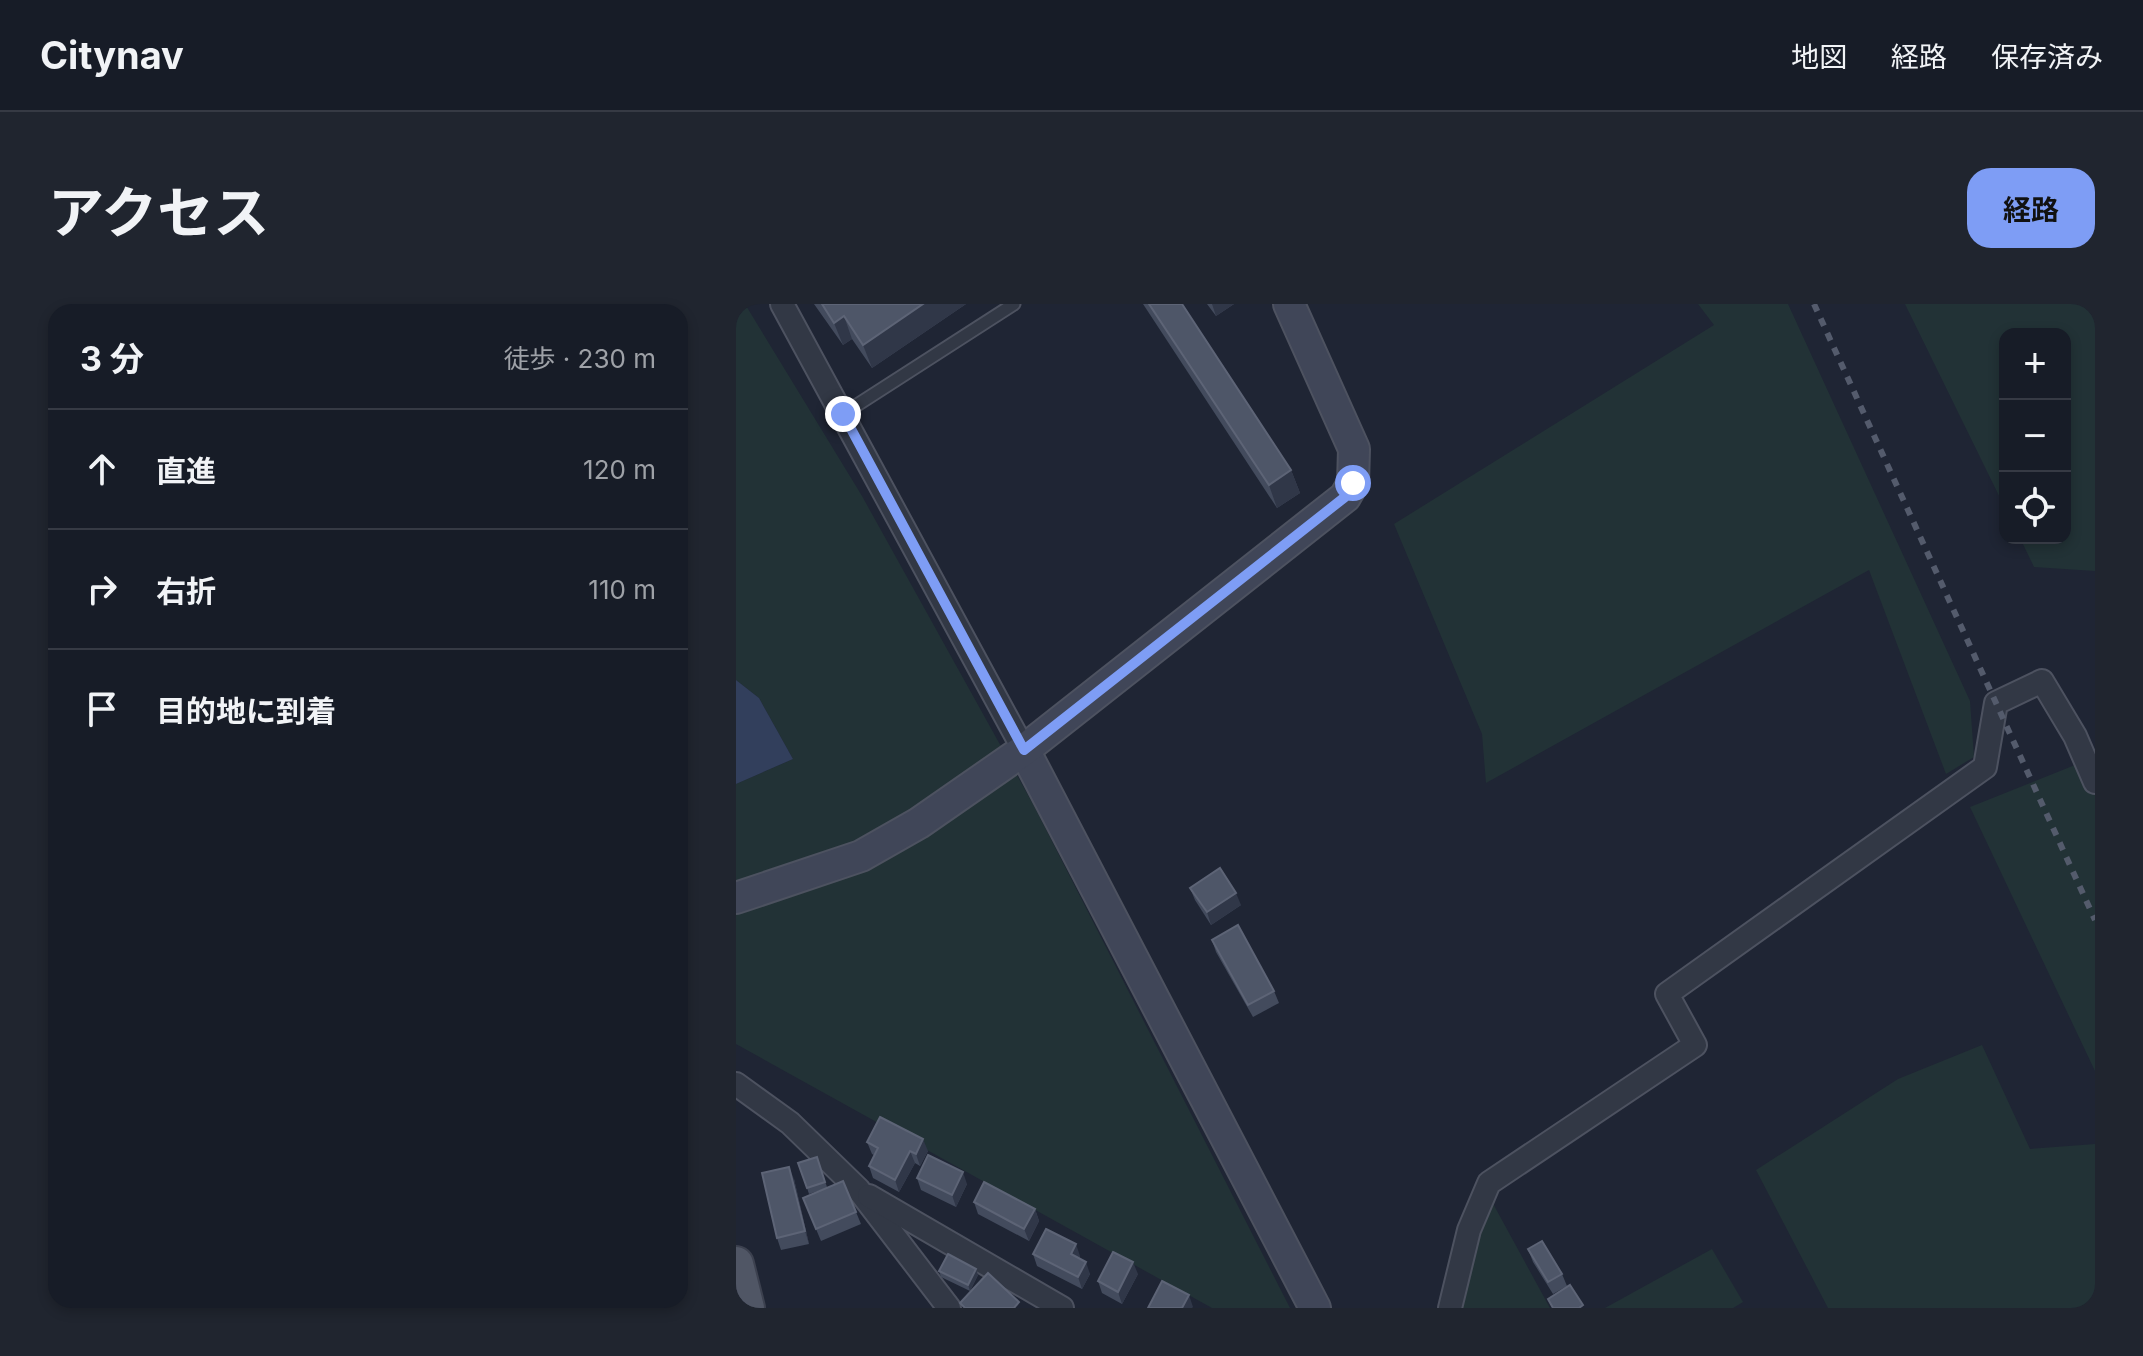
<!DOCTYPE html>
<html lang="ja">
<meta charset="utf-8">
<style>
body{margin:0;font-family:Inter,"Noto Sans JP",sans-serif;background:#20252f;color:#f1f3f6}
.controls{position:absolute;right:24px;top:24px;display:grid;overflow:hidden;border-radius:16px;box-shadow:0 4px 12px #0003}
.controls button{width:72px;height:72px;display:grid;place-items:center;padding:0;border:0;border-bottom:2px solid #363a44;background:#171c27;color:#f1f3f6;font:40px sans-serif}
.stop{position:absolute;width:24px;height:24px;margin:-18px;border:6px solid #7e9df5;border-radius:50%;background:#fff}
.stop.end{background:#7e9df5;border-color:#fff;box-shadow:0 2px 8px #0008}
.list{margin:0;padding:0;list-style:none}
h2{display:flex;justify-content:space-between;align-items:center;height:104px;margin:0;padding:0 32px;font-size:34px}
h2 small{font-size:26px;font-weight:400;color:#9ea1a7}
.list li{display:grid;grid-template-columns:52px 1fr auto;gap:24px;align-items:center;box-sizing:border-box;height:120px;padding:0 32px;border-top:2px solid #363a44}
.list b{display:block;font-size:30px;white-space:nowrap}
.list em{font-size:26px;font-style:normal;color:#9ea1a7}
.icon{flex:none;width:44px;height:44px;fill:none;stroke:currentColor;stroke-width:2;stroke-linecap:round;stroke-linejoin:round}
.map{position:relative;flex:none;width:1359px;height:1004px;overflow:hidden;border-radius:24px}
header{display:flex;align-items:center;gap:48px;box-sizing:border-box;height:112px;padding:0 40px;background:#171c27;border-bottom:2px solid #363a44}
header strong{font-size:38px}
nav{display:flex;gap:44px;margin-inline-start:auto;font-size:28px}
.intro{display:flex;align-items:center;justify-content:space-between;box-sizing:border-box;height:192px;padding:0 48px}
h1{margin:0;font-size:56px}
.button{padding:20px 36px;border-radius:24px;background:#7e9df5;color:#111;font-size:28px;font-weight:700}
main{display:flex;gap:48px;padding:0 48px}
aside{flex:1;background:#171c27;border-radius:24px;box-shadow:0 4px 12px #0003}
.map>svg:first-child{display:block}
</style>
<header>
<strong>Citynav</strong>
<nav><a>地図</a><a>経路</a><a>保存済み</a></nav>
</header>
<div class="intro"><h1>アクセス</h1><a class="button">経路</a></div>
<main>
<aside>
<h2>3 分<small>徒歩 · 230 m</small></h2>
<ul class="list">
<li><svg class="icon" aria-label="ahead" viewBox="0 0 24 24"><path d="M12 20V5M6 11l6-6 6 6"/></svg><div><b>直進</b></div><em>120 m</em></li>
<li><svg class="icon" aria-label="right" viewBox="0 0 24 24"><path d="M7 20v-9h11M14 6l5 5-5 5"/></svg><div><b>右折</b></div><em>110 m</em></li>
<li><svg class="icon" aria-label="arrive" viewBox="0 0 24 24"><path d="M6 21V4h12l-3 4 3 4H6"/></svg><div><b>目的地に到着</b></div></li>
</ul>
</aside>
<div class="map">
<svg width="1359" height="1004" viewBox="0 0 1359 1004">
<rect width="100%" height="100%" fill="#1f2534"/>
<g fill="#223236">
<polygon points="0,0 9,0 126,192 297,500 554,1004 476,1004 0,740 0,480 57,455 23,394 0,376"/>
<polygon points="962,0 1052,0 1234,397 1238,453 1210,470 1133,266 750,479 746,430 658,220 978,21"/>
<polygon points="1169,0 1359,0 1359,267 1298,263 1284,234 1329,234 1329,30 1269,30 1269,204"/>
<polygon points="1359,453 1359,767 1234,503"/>
<polygon points="1246,741 1294,845 1359,840 1359,1004 1092,1004 1020,866 1162,775"/>
<polygon points="755,896 814,1004 724,1004 741,932"/>
<polygon points="976,945 1007,998 997,1004 869,1004"/>
</g>
<polygon fill="#323f5c" points="0,376 23,394 57,455 0,480"/>
<g fill="none" stroke-linecap="round" stroke-linejoin="round">
<defs>
<polyline id="lane" points="107,110 278,0"/>
<g id="street">
<polyline points="46,0 288,446"/>
<polyline points="0,780 54,819 122,885 213,1004"/>
<polyline points="133,892 326,1004"/>
<polyline points="714,1004 733,926 753,879 959,741 931,690 1249,463 1260,399 1306,377 1339,432 1359,478"/>
</g>
<g id="secondary">
<polyline points="288,446 579,1004"/>
<polyline points="0,594 125,552 183,519 288,446 609,193 617,179 618,145 553,0"/>
</g>
<polyline id="primary" points="0,960 11,1004"/>
</defs>
<use href="#lane" stroke="#4d5260" stroke-width="15"/>
<use href="#street" stroke="#4d5260" stroke-width="26"/>
<use href="#secondary" stroke="#4d5260" stroke-width="34"/>
<use href="#primary" stroke="#3c414f" stroke-width="38"/>
<use href="#lane" stroke="#323845" stroke-width="11"/>
<use href="#street" stroke="#323845" stroke-width="22"/>
<use href="#secondary" stroke="#404658" stroke-width="30"/>
<use href="#primary" stroke="#505665" stroke-width="34"/>
<polyline stroke="#545b6c" stroke-width="6" stroke-dasharray="8 8" stroke-linecap="butt" points="1078,0 1359,616"/>
</g>
<g fill="#434b5d">
<polygon points="78,0 230,0 136,64 116,35 107,41"/>
<polygon points="407,0 446,0 555,166 564,189 541,204"/>
<polygon points="471,0 498,0 480,12"/>
<polygon points="454,584 505,601 475,621 459,596"/>
<polygon points="476,636 538,687 543,699 517,713 480,648"/>
<polygon points="131,838 192,847 184,862 179,859 163,888 137,874 133,862 138,851 136,850"/>
<polygon points="81,853 91,883 120,908 125,920 85,937 67,894 88,885 73,890 71,884"/>
<polygon points="181,874 231,880 220,903 185,886"/>
<polygon points="58,875 73,940 45,946 41,934"/>
<polygon points="238,898 299,905 303,917 293,937 242,910"/>
<polygon points="792,945 826,970 831,982 817,990 797,958"/>
<polygon points="297,950 344,952 343,954 354,970 346,985 301,962"/>
<polygon points="203,967 242,971 234,987 205,973"/>
<polygon points="402,970 386,1000 366,989 362,977"/>
</g>
<g fill="#303748">
<polygon points="187,0 230,0 136,64 127,41"/>
<polygon points="476,0 498,0 480,12"/>
<polygon points="108,12 116,35 107,41 98,19"/>
<polygon points="555,166 564,189 541,204 533,181"/>
<polygon points="500,589 505,601 475,621 471,608"/>
<polygon points="187,835 192,847 184,862 180,850"/>
<polygon points="174,847 179,859 163,888 159,876"/>
<polygon points="53,863 58,875 73,940 69,927"/>
<polygon points="227,868 231,880 220,903 216,891"/>
<polygon points="299,905 303,917 293,937 288,925"/>
<polygon points="340,940 344,952 340,962 335,950"/>
<polygon points="350,958 354,970 346,985 342,973"/>
<polygon points="397,958 402,970 386,1000 382,988"/>
<polygon points="240,965 242,971 234,987 232,981"/>
<polygon points="453,991 457,1003 456,1004 446,1004"/>
</g>
<g fill="#4e5668" stroke="#5d6476" stroke-width="2">
<polygon points="86,0 187,0 127,41 108,12 98,19"/>
<polygon points="413,0 446,0 555,166 533,181"/>
<polygon points="484,564 500,589 471,608 454,584"/>
<polygon points="502,621 538,687 512,701 476,636"/>
<polygon points="144,813 187,835 180,850 174,847 159,876 133,862 142,844 131,838"/>
<polygon points="192,851 227,868 216,891 181,874"/>
<polygon points="81,853 89,878 71,884 62,859"/>
<polygon points="53,863 69,927 41,934 26,869"/>
<polygon points="107,877 120,908 80,925 67,894"/>
<polygon points="248,878 299,905 288,925 238,898"/>
<polygon points="310,925 340,940 335,950 350,958 342,973 297,950"/>
<polygon points="806,937 826,970 812,978 792,945"/>
<polygon points="377,948 397,958 382,988 362,977"/>
<polygon points="212,950 240,965 232,981 203,967"/>
<polygon points="252,969 283,998 278,1004 229,1004 224,999"/>
<polygon points="426,977 453,991 446,1004 412,1004"/>
<polygon points="834,981 847,1001 843,1004 817,1004 812,995"/>
</g>
<g fill="none" stroke-linecap="round" stroke-linejoin="round">
<polyline stroke="#7e9df5" stroke-width="10" points="107,110 288,446 609,193 617,179"/>
</g>
</svg>
<div class="controls">
<button>+</button>
<button>−</button>
<button><svg class="icon" aria-label="locate" viewBox="0 0 24 24"><circle cx="12" cy="12" r="6"/><path d="M12 2v4M12 18v4M2 12h4M18 12h4"/></svg></button>
</div>
<div class="stop" style="left:617px;top:179px"></div>
<div class="stop end" style="left:107px;top:110px"></div>
</div>
</main>
